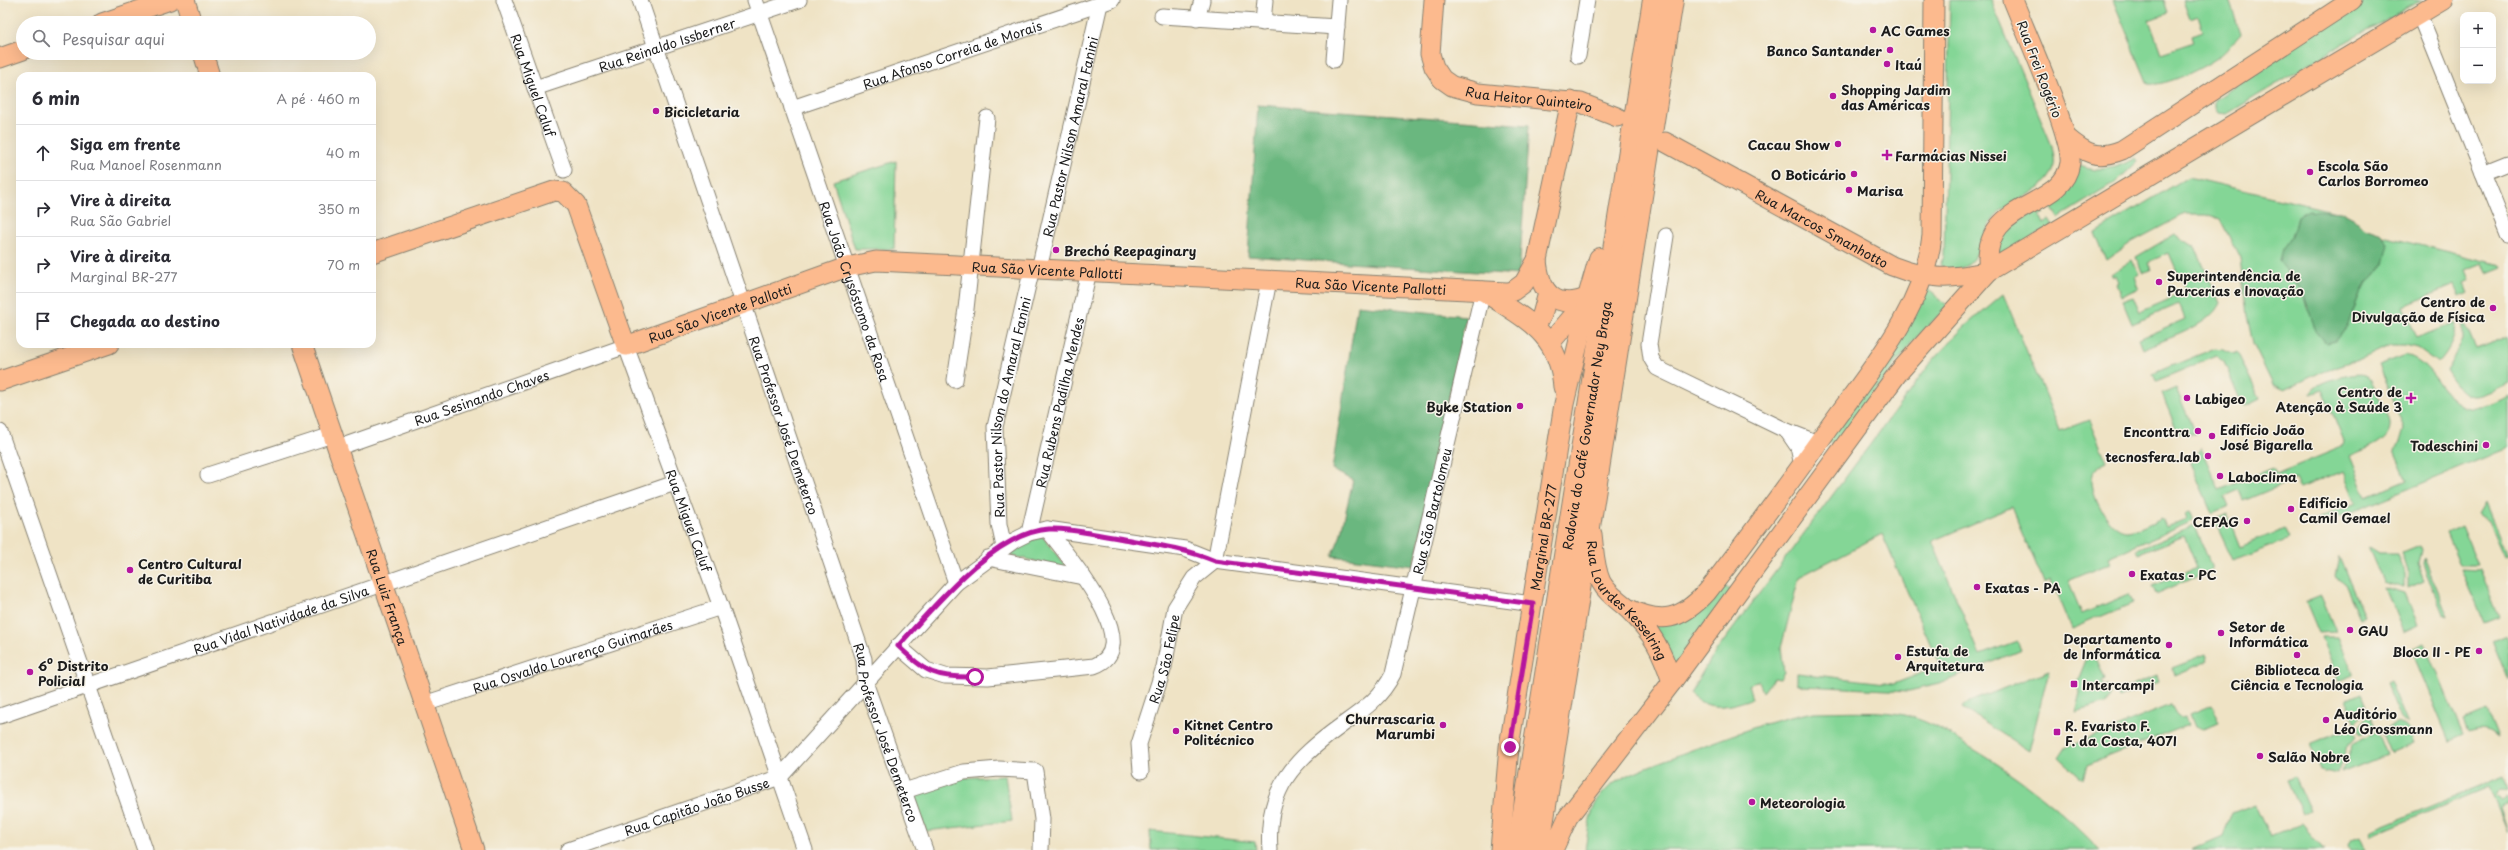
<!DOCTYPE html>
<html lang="pt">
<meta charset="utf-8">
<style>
body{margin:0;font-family:"Playpen Sans",sans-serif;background:#f2f2f3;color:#2b2b33}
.controls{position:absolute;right:12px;top:12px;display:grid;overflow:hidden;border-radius:8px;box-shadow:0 4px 16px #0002}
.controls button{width:36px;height:36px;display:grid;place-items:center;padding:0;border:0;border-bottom:1px solid #e1e1e2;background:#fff;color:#2b2b33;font:20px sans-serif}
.stop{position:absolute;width:12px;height:12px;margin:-9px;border:3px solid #b5179e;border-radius:50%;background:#fff}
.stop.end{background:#b5179e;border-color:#fff;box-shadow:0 1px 4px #0008}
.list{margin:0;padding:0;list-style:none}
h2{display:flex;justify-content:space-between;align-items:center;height:52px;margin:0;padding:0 16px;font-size:17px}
h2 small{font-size:13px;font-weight:400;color:#7c7c81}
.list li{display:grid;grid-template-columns:26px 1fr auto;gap:12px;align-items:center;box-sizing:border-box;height:56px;padding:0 16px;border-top:1px solid #e1e1e2}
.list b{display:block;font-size:15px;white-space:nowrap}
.list p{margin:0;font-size:13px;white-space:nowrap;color:#7c7c81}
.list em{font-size:13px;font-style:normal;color:#7c7c81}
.icon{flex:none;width:22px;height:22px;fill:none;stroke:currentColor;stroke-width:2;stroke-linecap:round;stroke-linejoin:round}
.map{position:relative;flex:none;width:2508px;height:850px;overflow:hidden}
.search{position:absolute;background:#fff;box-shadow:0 4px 16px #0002;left:16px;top:16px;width:360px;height:44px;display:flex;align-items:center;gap:10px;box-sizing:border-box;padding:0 14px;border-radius:22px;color:#7c7c81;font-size:15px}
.panel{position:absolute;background:#fff;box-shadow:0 4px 16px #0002;left:16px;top:72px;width:360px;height:276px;border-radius:12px}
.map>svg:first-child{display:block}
</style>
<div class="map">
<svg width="2508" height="850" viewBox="0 0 2508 850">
<rect width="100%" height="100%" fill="#f7f3e8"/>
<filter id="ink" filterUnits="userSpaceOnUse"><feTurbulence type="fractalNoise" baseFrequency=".025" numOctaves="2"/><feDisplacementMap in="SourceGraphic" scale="8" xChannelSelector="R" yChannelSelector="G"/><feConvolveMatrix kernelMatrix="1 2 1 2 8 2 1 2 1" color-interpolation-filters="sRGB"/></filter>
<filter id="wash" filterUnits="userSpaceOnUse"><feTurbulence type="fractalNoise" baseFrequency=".012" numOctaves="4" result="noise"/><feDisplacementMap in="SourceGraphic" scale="16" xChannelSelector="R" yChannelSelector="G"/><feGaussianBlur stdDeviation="0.9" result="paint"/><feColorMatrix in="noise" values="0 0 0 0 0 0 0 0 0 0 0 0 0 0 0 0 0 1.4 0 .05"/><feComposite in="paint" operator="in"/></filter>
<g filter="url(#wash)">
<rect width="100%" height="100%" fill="#efe3c5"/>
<g fill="#84d696" stroke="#507959">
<path d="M 1950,0 L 1991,0 L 2052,146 C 2054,156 2056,164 2052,173 C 2041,194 2011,199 1996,216 C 1983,231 1982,259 1961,268 C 1957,270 1948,269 1943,268 L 1940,264 L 1944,257 Z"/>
<path d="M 2113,0 L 2164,0 L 2168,13 L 2149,20 L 2161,53 L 2194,42 L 2192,35 L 2203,31 L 2198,15 L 2190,18 L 2183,0 L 2229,0 L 2241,34 C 2234,41 2227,50 2220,56 C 2205,67 2166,87 2148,84 Z"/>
<polygon points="2361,0 2422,0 2344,43 2227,114 2218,113 2215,108 2215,100"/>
<path d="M 2135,158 L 2137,162 L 2115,183 L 2058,218 L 2048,202 L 2075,163 C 2098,173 2114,170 2135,158 Z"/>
<polygon points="896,161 894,249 855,249 833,181"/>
<path d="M 2188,177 L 2336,212 L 2297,217 L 2292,237 L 2282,250 L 2287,274 L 2302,291 L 2307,309 L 2335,341 L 2347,326 L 2361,291 L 2384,264 L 2383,236 L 2501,265 L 2502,267 L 2487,273 L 2483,263 L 2465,270 L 2469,280 L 2463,283 L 2468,293 L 2460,297 L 2455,285 L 2404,306 L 2417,338 L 2456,322 C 2455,338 2450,350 2438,363 L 2417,348 L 2405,345 L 2391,345 L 2368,356 L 2323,371 L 2284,390 L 2273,385 L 2253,344 L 2247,316 L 2240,258 L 2220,219 L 2206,214 L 2185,214 L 2132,242 L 2106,260 L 2095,233 Z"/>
<polygon points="2041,207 2044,213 2039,216 2043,224 2049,220 2053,226 1996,259 2002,233"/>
<path d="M 2175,234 L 2195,247 L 2220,303 C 2209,327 2167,338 2143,349 L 2139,339 L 2185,319 L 2179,304 L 2132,324 L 2122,300 L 2133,296 L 2140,312 L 2186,292 L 2169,253 L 2148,262 L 2151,270 L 2142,273 L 2136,257 Z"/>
<polygon points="2132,260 2139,275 2135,277 2139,288 2121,296 2116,284 2119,282 2116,275 2113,277 2111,274"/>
<polygon points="1925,287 1948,306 1912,342 1834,446 1827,440"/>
<path d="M 2003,294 L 2060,431 L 2089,420 L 2107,462 C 2101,465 2096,468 2093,474 C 2087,489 2109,533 2128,531 C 2139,530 2152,522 2162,518 L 2166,527 L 2186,519 L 2184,513 L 2189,511 L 2193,521 L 2109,557 L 2111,563 L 2068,581 L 2082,614 L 2129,594 L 2133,603 L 2071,629 L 2051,580 L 2044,583 L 2012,507 L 1932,541 L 1980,655 L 2017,641 L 2021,650 L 1939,684 L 1909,691 L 1803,686 L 1797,683 L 1797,673 L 1894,684 L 1940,666 L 1882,534 L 1799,577 L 1781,648 L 1784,672 L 1780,679 L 1774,678 L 1763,692 L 1759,681 L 1748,685 L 1752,699 C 1728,706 1711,713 1690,694 L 1709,661 L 1933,360 L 1964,327 Z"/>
<path d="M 2463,319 L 2476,349 L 2508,336 L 2508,383 C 2474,399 2468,406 2446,370 L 2463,341 Z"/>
<polygon points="2215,348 2224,349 2233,354 2237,352 2260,399 2246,406 2242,404 2224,362 2216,356 2156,381 2153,374"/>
<path d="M 2405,355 C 2440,362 2443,417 2485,406 C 2493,404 2501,400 2508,396 L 2508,448 L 2313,528 L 2310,522 L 2356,503 L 2343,471 L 2300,488 L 2296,479 L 2243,501 L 2239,491 L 2225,497 L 2229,506 L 2212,513 L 2190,462 L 2201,448 L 2219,490 L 2273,468 L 2276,474 L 2342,447 L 2344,441 L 2323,390 L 2311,394 C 2311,383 2355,371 2365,375 C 2373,378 2376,390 2379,398 C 2382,405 2389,415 2390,423 C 2392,443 2363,449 2350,456 L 2367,497 L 2407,480 L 2394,450 L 2400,443 L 2404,429 L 2378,365 Z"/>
<polygon points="2176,388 2195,434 2178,433 2162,394"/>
<polygon points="2485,502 2507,556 2504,557 2488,521 2478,514"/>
<polygon points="2227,514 2240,547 2284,529 2289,539 2233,561 2214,520"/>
<polygon points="2195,526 2211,566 2211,570 2156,594 2152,586 2197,567 2184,536 2139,554 2137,550"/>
<polygon points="2462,526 2478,565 2460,565 2447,533"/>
<polygon points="1042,536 1067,568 1007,555 1008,551 1021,543"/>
<polygon points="2419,545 2421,550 2418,564 2424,581 2408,588 2408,570 2402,552"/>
<polygon points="2368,547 2379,554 2398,554 2404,570 2404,588 2383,582"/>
<polygon points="2339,556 2364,617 2360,619 2345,584 2335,577"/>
<polygon points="2424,558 2448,616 2443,614 2423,565"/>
<polygon points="2462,569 2480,570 2499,617 2484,623"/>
<polygon points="1717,580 1736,595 1672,682 1642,615 1664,618"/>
<polygon points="2385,587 2405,593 2418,625 2403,632"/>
<polygon points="2321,596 2336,632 2319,633 2306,602"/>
<polygon points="2506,634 2508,639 2508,680 2492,640"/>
<polygon points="2321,637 2338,637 2354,676 2339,682"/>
<polygon points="2425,643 2463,735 2449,741 2411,649"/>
<polygon points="2088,655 2095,656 2105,680 2102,682 2104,686 2107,685 2111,694 2107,703 2075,712 2080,692 2076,685"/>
<polygon points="2206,655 2208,661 2175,675 2172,668"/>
<polygon points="2049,670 2029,751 1962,708 1965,704"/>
<polygon points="2157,675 2159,681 2119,698 2117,691"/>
<polygon points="2390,681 2408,725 2401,719 2386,683"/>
<polygon points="2361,693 2368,710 2356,723 2346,700"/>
<polygon points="2171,705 2176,714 2181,718 2185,717 2188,725 2087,765 2083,779 2059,757 2065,748"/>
<polygon points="2212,705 2220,723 2203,729 2195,726 2190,714"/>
<path d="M 2487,711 L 2498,738 C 2487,730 2482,728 2468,733 L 2463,721 Z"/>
<path d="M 1814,712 C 1840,712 1883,709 1908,716 C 1928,721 1947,733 1965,744 C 2015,773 2060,808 2100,850 L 1585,850 C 1589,828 1589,807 1605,791 C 1621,774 1659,763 1681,754 C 1725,738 1768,720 1814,712 Z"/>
<polygon points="2370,714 2375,728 2360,735 2358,728"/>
<polygon points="2399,723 2409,730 2414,743 2390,753 2381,731"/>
<polygon points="2352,727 2356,737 2347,748 2337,774 2320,770 2310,744"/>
<polygon points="2377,732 2386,755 2341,773 2354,743"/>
<polygon points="1005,776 1012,821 926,831 913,794 958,778"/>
<polygon points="2504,776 2508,790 2500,789 2496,796 2502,801 2508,797 2508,804 2500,808 2508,833 2489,787 2372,835 2370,831"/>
<polygon points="2295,777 2310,811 2302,815 2287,781"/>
<polygon points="2255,804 2270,837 2302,824 2324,850 2191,850 2223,836 2232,813"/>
<polygon points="1150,831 1255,842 1256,850 1151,850"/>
<polygon points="2360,836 2366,850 2351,850 2349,845 2352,839"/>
</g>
<g fill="#6bb77f" stroke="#446a4e">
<polygon points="1258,105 1529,125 1519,275 1248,256"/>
<polygon points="2307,210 2342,212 2355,219 2364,228 2382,234 2389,244 2384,264 2361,291 2347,326 2335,341 2326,343 2316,331 2302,291 2279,261 2282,250 2292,237 2297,217"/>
<polygon points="1357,305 1466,316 1414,566 1332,556 1340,537 1353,480 1332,470"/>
</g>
</g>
<g filter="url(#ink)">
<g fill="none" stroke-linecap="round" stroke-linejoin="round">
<defs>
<g id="minor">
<path id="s1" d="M 504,0 L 564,170"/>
<path id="s2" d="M 640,0 L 864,659 L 865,682 L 925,850"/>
<path id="s3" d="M 755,0 L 956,583"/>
<polyline points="2419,14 2508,235"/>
<polyline points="1162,16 1337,27"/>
<polyline points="1197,19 1202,0"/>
<polyline points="1263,23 1265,0"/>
<polyline points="1578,56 1587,0"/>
<polyline points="1334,60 1339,0"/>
<path id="s4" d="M 535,88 L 799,0"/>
<path id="s5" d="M 792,108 L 1112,0"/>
<polyline points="2483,173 2508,163"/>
<polyline points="1666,236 1649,344 1651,358 1657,368 1663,371 1787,431 1818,443"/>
<path id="s6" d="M 1039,269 L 1100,4"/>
<polyline points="955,380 966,309 987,118"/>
<polyline points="1787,431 1798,447 1802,465"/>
<polyline points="0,432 145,850"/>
<path id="s7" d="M 337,448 L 626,346 L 721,607 L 805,850"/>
<polyline points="208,475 332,435"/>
<path id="s8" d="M 1029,533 L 1089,271"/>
<path id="s9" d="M 1004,547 L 999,524 L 995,427 L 1032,268"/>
<polyline points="988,558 1083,577"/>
<path d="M 898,646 L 926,670 L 945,676 L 988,677 L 1094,666 C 1149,647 1064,552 1047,529"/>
<path id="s10" d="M 424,704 L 721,607"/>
<path id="s11" d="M 0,716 L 675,483"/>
<path id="s12" d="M 1141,771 L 1139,744 L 1164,667 L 1175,608 L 1194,578 L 1215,561 L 1269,280"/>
<polyline points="904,791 964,772 999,769 1035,771 1042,819 1041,850"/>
<path id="s13" d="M 568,850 L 780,777 L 956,583 L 1015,540 L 1029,533 L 1047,529 L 1185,549 L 1215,561 L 1533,604"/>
<path id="s14" d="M 1270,850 C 1265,789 1295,759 1342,725 C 1363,710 1381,698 1393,674 L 1483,291"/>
</g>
<g id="major">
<polyline points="185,0 192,23"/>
<path id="s15" d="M 1434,0 L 1430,54 L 1434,67 L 1442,79 L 1452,86 L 1478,93 L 1581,103 L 1617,117"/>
<polyline points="102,23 170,0"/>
<polyline points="203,53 210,76"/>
<polyline points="0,58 23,50"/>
<path d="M 2066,137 C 2086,154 2097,160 2122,150 L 2352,0"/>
<path id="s16" d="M 1665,142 L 1892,266 C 1928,280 1951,280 1989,271"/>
<path id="s17" d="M 372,253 L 554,191 L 563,192 L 576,205 L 626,346 L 847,267 L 876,261 L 1507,292 L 1513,291 L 1524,283 L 1537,260 L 1571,101"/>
<path d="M 1537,260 C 1540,293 1555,311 1589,297"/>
<path d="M 1989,271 C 1978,198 2063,212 2070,163 C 2073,137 2025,31 2013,0"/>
<path d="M 1483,291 C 1524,319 1559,332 1563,387"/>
<polyline points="1535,327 1542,315 1548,293"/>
<polyline points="1550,343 1586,301"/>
<path id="s18" d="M 302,344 L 474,850"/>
<polyline points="0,381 109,344"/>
<path id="s19" d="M 1592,534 C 1594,550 1594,567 1601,582 C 1608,595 1619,600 1629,610 C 1653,633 1662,651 1672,682"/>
<path d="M 1627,608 C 1662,625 1681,620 1707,592 C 1749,538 1790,482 1830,426 C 1871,369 1924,308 1932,236 L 1934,0"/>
<path id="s20" d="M 1500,850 L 1509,747 L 1564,404 L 1589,297"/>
<polyline points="1553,850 1568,817 1672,682 1898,373 1989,271 2443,0"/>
</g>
<g id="highway">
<polyline points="1589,297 1600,259"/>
<path id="s21" d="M 1518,850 L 1654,0"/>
<polyline points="1538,850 1672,0"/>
</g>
</defs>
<use href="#minor" stroke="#868070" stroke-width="17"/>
<use href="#major" stroke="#868070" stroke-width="21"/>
<use href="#highway" stroke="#868070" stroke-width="24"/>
<use href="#minor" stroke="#fff" stroke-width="15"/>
<use href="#major" stroke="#fcba8e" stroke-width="19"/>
<use href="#highway" stroke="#fcba8e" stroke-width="22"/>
</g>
</g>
<g fill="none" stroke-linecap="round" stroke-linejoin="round" filter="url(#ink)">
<path stroke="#b5179e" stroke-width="5" d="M 975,677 C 935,678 927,673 898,646 C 933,608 994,532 1049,529 C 1072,528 1096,535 1118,538 C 1152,544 1184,548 1215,561 L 1533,604 L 1510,747"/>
</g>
<g fill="#b5179e" stroke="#f7f3e8" stroke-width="1.5">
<circle cx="1873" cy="30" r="4"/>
<circle cx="1890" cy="50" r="4"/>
<circle cx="1887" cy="64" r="4"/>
<circle cx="1833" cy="96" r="4"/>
<circle cx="656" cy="111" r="4"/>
<circle cx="1838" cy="144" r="4"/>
<path d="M1885 149h4v4h4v4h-4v4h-4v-4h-4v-4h4z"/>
<circle cx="2310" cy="172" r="4"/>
<circle cx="1854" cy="174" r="4"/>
<circle cx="1849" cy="190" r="4"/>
<circle cx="1056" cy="250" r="4"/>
<circle cx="2159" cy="282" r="4"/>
<circle cx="2493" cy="308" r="4"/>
<circle cx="2187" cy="398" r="4"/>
<path d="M2409 392h4v4h4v4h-4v4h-4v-4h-4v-4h4z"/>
<circle cx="1520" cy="406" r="4"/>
<circle cx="2198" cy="431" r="4"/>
<circle cx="2212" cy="436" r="4"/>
<circle cx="2486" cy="445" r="4"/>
<circle cx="2208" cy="456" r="4"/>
<circle cx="2220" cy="476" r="4"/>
<circle cx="2291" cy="509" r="4"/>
<circle cx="2247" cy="521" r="4"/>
<circle cx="130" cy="570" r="4"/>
<circle cx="2132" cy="574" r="4"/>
<circle cx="1977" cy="587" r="4"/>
<circle cx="2350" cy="630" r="4"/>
<circle cx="2221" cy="633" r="4"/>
<circle cx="2169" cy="645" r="4"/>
<circle cx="2479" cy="651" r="4"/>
<circle cx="2297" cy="655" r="4"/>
<circle cx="1898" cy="657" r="4"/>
<circle cx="30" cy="672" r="4"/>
<rect x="2070" y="680" width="8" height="8" rx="2"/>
<circle cx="2326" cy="720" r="4"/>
<circle cx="1443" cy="725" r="4"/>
<circle cx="1176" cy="731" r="4"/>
<rect x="2053" y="728" width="8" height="8" rx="2"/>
<circle cx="2260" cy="756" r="4"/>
<circle cx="1752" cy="802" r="4"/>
</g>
<g text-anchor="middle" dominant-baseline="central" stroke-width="3" stroke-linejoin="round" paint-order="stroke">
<g font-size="13" font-weight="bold" fill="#1c1c1c" stroke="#f7f3e8" text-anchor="start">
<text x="1881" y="30">AC Games</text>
<text x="1882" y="50" text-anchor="end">Banco Santander</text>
<text x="1895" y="64">Itaú</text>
<text x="1841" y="89">Shopping Jardim<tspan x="1841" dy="15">das Américas</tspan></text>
<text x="664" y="111">Bicicletaria</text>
<text x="1830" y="144" text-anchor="end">Cacau Show</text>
<text x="1895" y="155">Farmácias Nissei</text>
<text x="2318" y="165">Escola São<tspan x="2318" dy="15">Carlos Borromeo</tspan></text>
<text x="1846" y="174" text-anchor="end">O Boticário</text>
<text x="1857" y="190">Marisa</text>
<text x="1064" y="250">Brechó Reepaginary</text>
<text x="2167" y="275">Superintendência de<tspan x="2167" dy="15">Parcerias e Inovação</tspan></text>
<text x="2485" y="301" text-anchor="end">Centro de<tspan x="2485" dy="15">Divulgação de Física</tspan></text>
<text x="2402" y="391" text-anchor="end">Centro de<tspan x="2402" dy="15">Atenção à Saúde 3</tspan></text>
<text x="2195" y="398">Labigeo</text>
<text x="1512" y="406" text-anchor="end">Byke Station</text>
<text x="2220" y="429">Edifício João<tspan x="2220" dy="15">José Bigarella</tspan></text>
<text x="2190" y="431" text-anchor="end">Enconttra</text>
<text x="2478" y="445" text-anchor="end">Todeschini</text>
<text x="2200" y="456" text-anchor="end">tecnosfera.lab</text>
<text x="2228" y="476">Laboclima</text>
<text x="2299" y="502">Edifício<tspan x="2299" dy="15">Camil Gemael</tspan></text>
<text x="2239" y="521" text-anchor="end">CEPAG</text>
<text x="138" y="563">Centro Cultural<tspan x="138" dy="15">de Curitiba</tspan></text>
<text x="2140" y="574">Exatas - PC</text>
<text x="1985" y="587">Exatas - PA</text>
<text x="2229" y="626">Setor de<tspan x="2229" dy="15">Informática</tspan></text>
<text x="2358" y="630">GAU</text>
<text x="2161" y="638" text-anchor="end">Departamento<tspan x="2161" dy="15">de Informática</tspan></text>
<text x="1906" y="650">Estufa de<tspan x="1906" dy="15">Arquitetura</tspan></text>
<text x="2471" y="651" text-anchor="end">Bloco II - PE</text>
<text x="38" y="665">6º Distrito<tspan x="38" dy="15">Policial</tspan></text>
<text x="2297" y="669" text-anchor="middle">Biblioteca de<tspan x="2297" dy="15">Ciência e Tecnologia</tspan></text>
<text x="2082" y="684">Intercampi</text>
<text x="2334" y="713">Auditório<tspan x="2334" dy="15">Léo Grossmann</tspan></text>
<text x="1435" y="718" text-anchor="end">Churrascaria<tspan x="1435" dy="15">Marumbi</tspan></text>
<text x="1184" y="724">Kitnet Centro<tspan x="1184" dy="15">Politécnico</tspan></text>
<text x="2065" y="725">R. Evaristo F.<tspan x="2065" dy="15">F. da Costa, 407I</tspan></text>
<text x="2268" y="756">Salão Nobre</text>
<text x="1760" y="802">Meteorologia</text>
</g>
<g font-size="13" fill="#1c1c1c" stroke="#f7f3e8">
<text stroke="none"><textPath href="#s4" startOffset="139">Rua Reinaldo Issberner</textPath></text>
<text stroke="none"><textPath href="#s5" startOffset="169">Rua Afonso Correia de Morais</textPath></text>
<text transform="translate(2040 69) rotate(69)">Rua Frei Rogério</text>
<text stroke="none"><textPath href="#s1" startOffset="90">Rua Miguel Caluf</textPath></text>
<text stroke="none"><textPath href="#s15" startOffset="173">Rua Heitor Quinteiro</textPath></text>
<text stroke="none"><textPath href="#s6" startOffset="136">Rua Pastor Nilson Amaral Fanini</textPath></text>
<text stroke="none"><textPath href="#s16" startOffset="179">Rua Marcos Smanhotto</textPath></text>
<text stroke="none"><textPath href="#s17" startOffset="805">Rua São Vicente Pallotti</textPath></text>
<text stroke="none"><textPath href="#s17" startOffset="1129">Rua São Vicente Pallotti</textPath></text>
<text stroke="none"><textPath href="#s3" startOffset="308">Rua João Crysóstomo da Rosa</textPath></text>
<text stroke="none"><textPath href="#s17" startOffset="469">Rua São Vicente Pallotti</textPath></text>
<text stroke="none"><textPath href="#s7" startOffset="153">Rua Sesinando Chaves</textPath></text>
<text stroke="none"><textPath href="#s8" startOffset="134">Rua Rubens Padilha Mendes</textPath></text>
<text stroke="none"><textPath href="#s9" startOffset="142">Rua Pastor Nilson do Amaral Fanini</textPath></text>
<text stroke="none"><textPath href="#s2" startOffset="449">Rua Professor José Demeterco</textPath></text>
<text stroke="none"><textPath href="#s21" startOffset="430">Rodovia do Café Governador Ney Braga</textPath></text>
<text stroke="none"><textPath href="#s14" startOffset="393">Rua São Bartolomeu</textPath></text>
<text stroke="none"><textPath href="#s7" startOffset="492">Rua Miguel Caluf</textPath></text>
<text stroke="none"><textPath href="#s20" startOffset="316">Marginal BR-277</textPath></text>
<text stroke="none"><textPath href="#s18" startOffset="267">Rua Luiz França</textPath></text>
<text stroke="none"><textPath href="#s19" startOffset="78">Rua Lourdes Kesselring</textPath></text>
<text stroke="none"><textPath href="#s11" startOffset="297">Rua Vidal Natividade da Silva</textPath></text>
<text stroke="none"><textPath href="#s10" startOffset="156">Rua Osvaldo Lourenço Guimarães</textPath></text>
<text stroke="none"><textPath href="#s12" startOffset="116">Rua São Felipe</textPath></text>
<text stroke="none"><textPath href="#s2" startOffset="773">Rua Professor José Demeterco</textPath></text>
<text stroke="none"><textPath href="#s13" startOffset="136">Rua Capitão João Busse</textPath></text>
</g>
</g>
</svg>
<div class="controls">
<button>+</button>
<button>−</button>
</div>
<div class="stop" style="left:975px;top:677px"></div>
<div class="stop end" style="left:1510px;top:747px"></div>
<div class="search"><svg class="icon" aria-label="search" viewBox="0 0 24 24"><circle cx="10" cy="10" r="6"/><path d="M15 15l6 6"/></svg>Pesquisar aqui</div>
<section class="panel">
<h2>6 min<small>A pé · 460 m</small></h2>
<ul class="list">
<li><svg class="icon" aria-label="ahead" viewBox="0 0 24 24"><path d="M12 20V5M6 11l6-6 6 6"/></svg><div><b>Siga em frente</b><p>Rua Manoel Rosenmann</p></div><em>40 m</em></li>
<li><svg class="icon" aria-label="right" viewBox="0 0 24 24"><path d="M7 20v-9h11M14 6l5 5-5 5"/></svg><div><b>Vire à direita</b><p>Rua São Gabriel</p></div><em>350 m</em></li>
<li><svg class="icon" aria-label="right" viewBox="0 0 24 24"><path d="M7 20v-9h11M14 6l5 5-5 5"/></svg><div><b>Vire à direita</b><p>Marginal BR-277</p></div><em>70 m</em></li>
<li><svg class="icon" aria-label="arrive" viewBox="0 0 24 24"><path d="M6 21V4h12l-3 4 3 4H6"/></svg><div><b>Chegada ao destino</b></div></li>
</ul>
</section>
</div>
